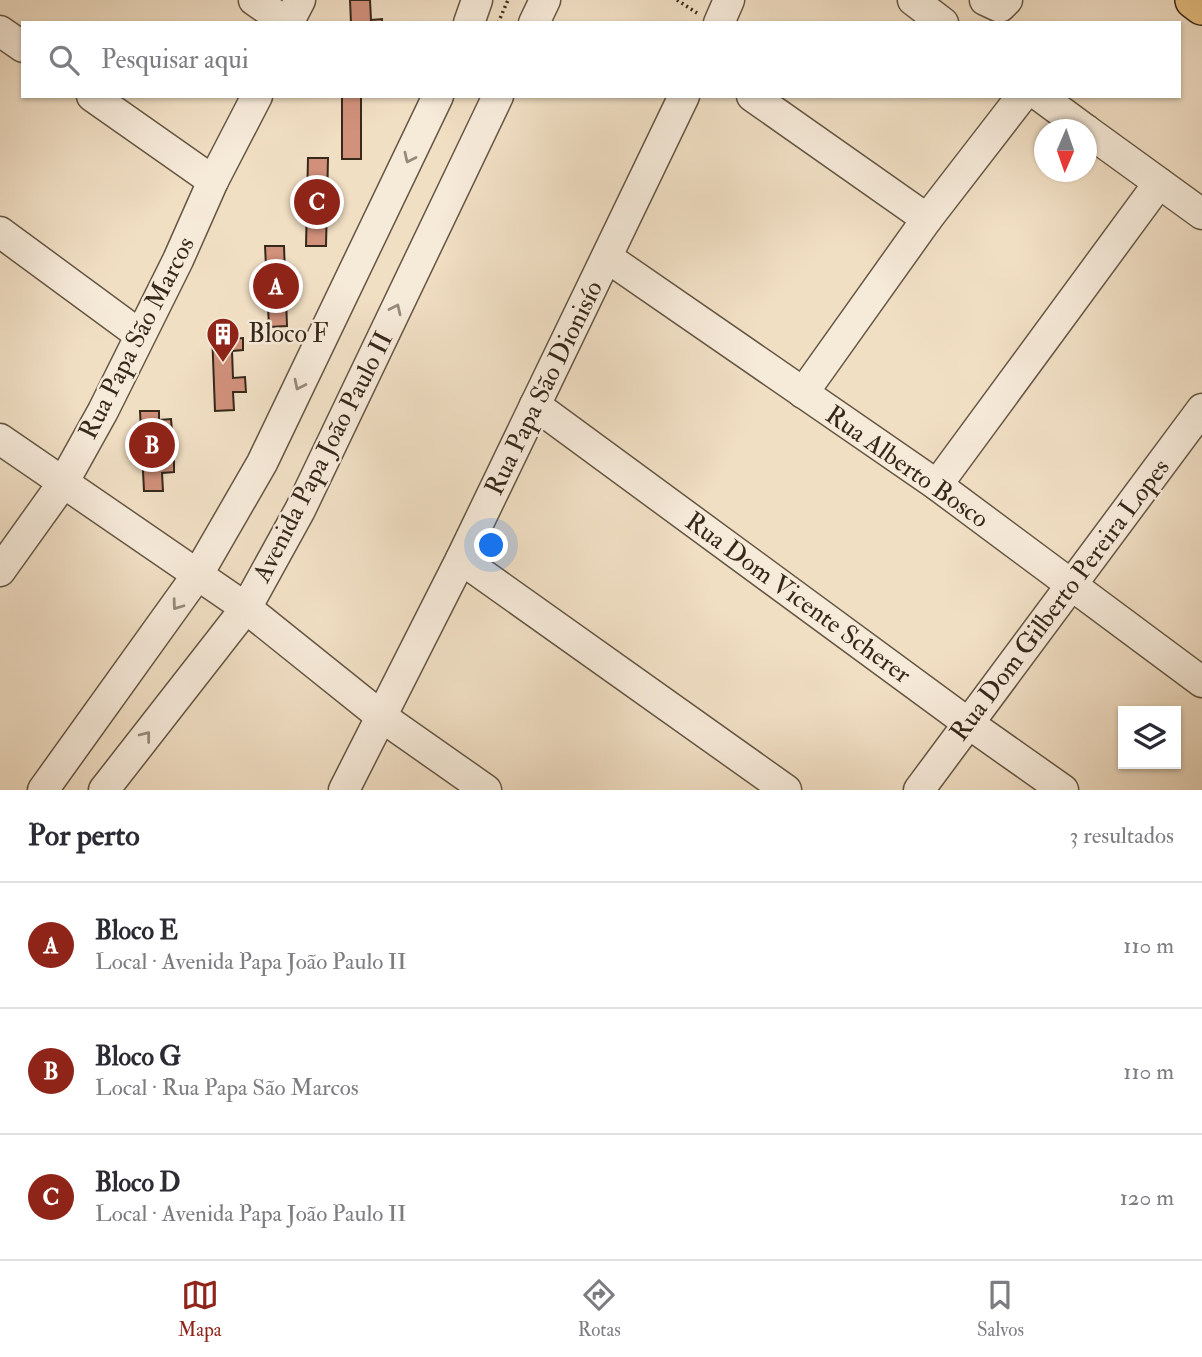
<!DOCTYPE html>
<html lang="pt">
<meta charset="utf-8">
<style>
body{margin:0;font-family:"IM FELL Double Pica",serif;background:#f7f7f7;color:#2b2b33}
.controls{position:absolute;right:21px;bottom:21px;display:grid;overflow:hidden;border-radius:0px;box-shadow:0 2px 5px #0004}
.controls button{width:63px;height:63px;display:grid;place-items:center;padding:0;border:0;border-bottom:2px solid #e1e1e2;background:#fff;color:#2b2b33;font:35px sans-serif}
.compass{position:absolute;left:1034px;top:119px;width:63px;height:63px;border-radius:50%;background:#fff;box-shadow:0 2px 5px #0004;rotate:182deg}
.you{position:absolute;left:492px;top:546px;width:24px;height:24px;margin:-18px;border:5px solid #fff;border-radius:50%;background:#1a73e8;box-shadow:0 0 0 10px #1a73e833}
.badge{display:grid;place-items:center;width:46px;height:46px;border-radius:50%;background:#8f2418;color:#fff;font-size:23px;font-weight:700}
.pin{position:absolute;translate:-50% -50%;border:4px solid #fff;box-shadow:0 2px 7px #0006}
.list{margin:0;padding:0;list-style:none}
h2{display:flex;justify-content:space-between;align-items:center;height:91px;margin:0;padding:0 28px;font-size:30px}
h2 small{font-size:23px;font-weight:400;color:#7c7c81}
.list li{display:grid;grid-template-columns:46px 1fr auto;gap:21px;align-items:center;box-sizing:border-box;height:126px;padding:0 28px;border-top:2px solid #e1e1e2}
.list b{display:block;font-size:26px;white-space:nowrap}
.list p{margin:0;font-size:23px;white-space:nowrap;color:#7c7c81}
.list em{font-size:23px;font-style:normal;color:#7c7c81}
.icon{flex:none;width:38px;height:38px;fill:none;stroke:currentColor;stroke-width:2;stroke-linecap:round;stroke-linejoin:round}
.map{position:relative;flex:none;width:1202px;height:790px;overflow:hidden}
.search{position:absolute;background:#fff;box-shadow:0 2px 5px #0004;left:21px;right:21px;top:21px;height:77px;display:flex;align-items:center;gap:18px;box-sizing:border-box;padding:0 24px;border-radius:0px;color:#7c7c81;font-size:26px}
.sheet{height:469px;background:#fff}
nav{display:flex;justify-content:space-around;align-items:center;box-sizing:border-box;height:98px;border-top:2px solid #e1e1e2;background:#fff;font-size:19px;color:#7c7c81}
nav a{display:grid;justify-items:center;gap:4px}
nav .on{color:#8f2418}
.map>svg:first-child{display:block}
</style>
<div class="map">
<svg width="1202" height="790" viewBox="0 0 1202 790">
<rect width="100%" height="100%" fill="#f1dfc4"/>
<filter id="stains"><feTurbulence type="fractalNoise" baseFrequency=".00286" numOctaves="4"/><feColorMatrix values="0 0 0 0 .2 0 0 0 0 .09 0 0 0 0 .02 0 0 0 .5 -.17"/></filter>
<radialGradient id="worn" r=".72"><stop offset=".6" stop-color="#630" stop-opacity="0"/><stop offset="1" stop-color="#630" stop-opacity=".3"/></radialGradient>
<g fill="#d1917b" stroke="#36291a" stroke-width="2">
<polygon points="350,0 370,0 371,20 382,19 382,23 351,23"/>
<rect x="342" y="96" width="19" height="63"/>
<polygon points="308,158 328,158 326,246 306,246"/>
<polygon points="265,246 284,246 287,326 269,327"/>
<polygon points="230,330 230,339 243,338 243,350 232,351 233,378 245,377 246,392 233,392 234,410 215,411 212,331"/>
<polygon points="140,411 159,411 159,420 171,419 172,431 161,432 162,459 174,458 174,472 162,473 163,491 144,491"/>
</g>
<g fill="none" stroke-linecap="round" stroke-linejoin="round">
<defs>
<g id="minor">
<polyline points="254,0 287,23"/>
<polyline points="913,0 943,23"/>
<polyline points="985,0 1000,7 1007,0"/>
<polyline points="288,23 300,0"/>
<polyline points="469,23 477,0"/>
<polyline points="534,23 545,0"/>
<polyline points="719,23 729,0"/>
<polyline points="0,31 23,47"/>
<polyline points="92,96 213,181"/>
<polyline points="752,96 927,219"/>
<polyline points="1040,96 1086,130"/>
<polyline points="1086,130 1202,214"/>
<polyline points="0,232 140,335"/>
<polyline points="608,258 937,485 1202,682"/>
<polyline points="803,393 927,219 1022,96"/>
<polyline points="535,405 968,723 1063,790"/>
<polyline points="0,439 246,608 382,717 486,790"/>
<polyline points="937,485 1159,183"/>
<polyline points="461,559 786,790"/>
<polyline points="0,571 63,483 103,411 178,260 213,181 257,96"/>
<polyline points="43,790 198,574 262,463 438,96"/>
<polyline points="104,790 246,608 300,510 498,96"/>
<polyline points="344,790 461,559 684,96"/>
<polyline points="919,790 1202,409"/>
</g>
<polyline id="major" points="1194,0 1202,6"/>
</defs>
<use href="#minor" stroke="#655644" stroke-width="33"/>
<use href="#major" stroke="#36291a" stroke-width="40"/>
<g stroke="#36291a" stroke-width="3.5" stroke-dasharray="2 3.5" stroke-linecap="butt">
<polyline points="677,0 697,13"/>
<polyline points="498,23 508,0"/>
</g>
<use href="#minor" stroke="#f6ead9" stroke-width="30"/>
<use href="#major" stroke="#e8c082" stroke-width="37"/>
</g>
<defs><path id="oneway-chevron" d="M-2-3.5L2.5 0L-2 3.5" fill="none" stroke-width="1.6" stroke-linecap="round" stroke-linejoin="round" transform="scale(1.75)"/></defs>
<g stroke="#968a7a">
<use href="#oneway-chevron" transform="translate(409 158) rotate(115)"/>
<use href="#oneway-chevron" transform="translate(396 309) rotate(-65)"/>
<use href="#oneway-chevron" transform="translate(299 385) rotate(116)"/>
<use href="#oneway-chevron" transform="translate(177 605) rotate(126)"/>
<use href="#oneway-chevron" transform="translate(146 736) rotate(-52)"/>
</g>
<defs>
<symbol id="building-pin" viewBox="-11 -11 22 30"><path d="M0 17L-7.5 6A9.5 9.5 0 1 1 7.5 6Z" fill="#8f2418" stroke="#f6ead9"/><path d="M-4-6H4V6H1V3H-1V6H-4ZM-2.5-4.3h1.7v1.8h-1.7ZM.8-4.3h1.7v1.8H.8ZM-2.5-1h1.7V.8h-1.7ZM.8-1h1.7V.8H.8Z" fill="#fff"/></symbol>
</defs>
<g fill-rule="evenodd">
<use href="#building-pin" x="204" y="315" width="38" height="52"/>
</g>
<g text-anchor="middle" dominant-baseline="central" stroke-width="5" stroke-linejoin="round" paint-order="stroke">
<g font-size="26" fill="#36291a" stroke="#f6ead9" text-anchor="start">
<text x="248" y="334">Bloco F</text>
</g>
<g font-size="26" fill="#36291a" stroke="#f6ead9">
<text transform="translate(137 338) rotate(-63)">Rua Papa São Marcos</text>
<text transform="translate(544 388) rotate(-64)">Rua Papa São Dionisío</text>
<text transform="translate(323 457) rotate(-63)">Avenida Papa João Paulo II</text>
<text transform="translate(907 467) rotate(35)">Rua Alberto Bosco</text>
<text transform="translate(798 598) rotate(36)">Rua Dom Vicente Scherer</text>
<text transform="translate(1060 600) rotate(-53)">Rua Dom Gilberto Pereira Lopes</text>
</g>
</g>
<rect width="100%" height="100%" filter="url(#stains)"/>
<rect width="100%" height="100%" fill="url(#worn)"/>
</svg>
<div class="controls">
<button><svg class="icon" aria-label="layers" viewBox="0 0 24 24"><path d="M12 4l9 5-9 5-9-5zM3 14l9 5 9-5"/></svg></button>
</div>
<svg class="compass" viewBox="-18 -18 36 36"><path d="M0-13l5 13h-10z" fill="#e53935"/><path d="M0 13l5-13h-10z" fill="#7c7c81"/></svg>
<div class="you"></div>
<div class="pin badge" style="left:276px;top:286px">A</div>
<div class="pin badge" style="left:152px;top:445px">B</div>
<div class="pin badge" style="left:317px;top:202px">C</div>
<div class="search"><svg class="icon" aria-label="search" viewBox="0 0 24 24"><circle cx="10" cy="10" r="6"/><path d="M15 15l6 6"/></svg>Pesquisar aqui</div>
</div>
<section class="sheet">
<h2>Por perto<small>3 resultados</small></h2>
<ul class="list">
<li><span class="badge">A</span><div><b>Bloco E</b><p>Local · Avenida Papa João Paulo II</p></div><em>110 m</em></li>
<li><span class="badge">B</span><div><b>Bloco G</b><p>Local · Rua Papa São Marcos</p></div><em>110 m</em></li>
<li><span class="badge">C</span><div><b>Bloco D</b><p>Local · Avenida Papa João Paulo II</p></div><em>120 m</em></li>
</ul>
</section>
<nav>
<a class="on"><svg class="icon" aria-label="map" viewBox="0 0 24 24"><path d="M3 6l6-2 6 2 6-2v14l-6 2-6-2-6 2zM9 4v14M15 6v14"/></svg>Mapa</a>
<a><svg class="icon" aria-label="directions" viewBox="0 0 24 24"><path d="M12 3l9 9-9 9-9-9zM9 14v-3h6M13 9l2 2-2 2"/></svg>Rotas</a>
<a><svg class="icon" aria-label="saved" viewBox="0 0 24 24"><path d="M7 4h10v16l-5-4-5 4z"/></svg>Salvos</a>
</nav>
